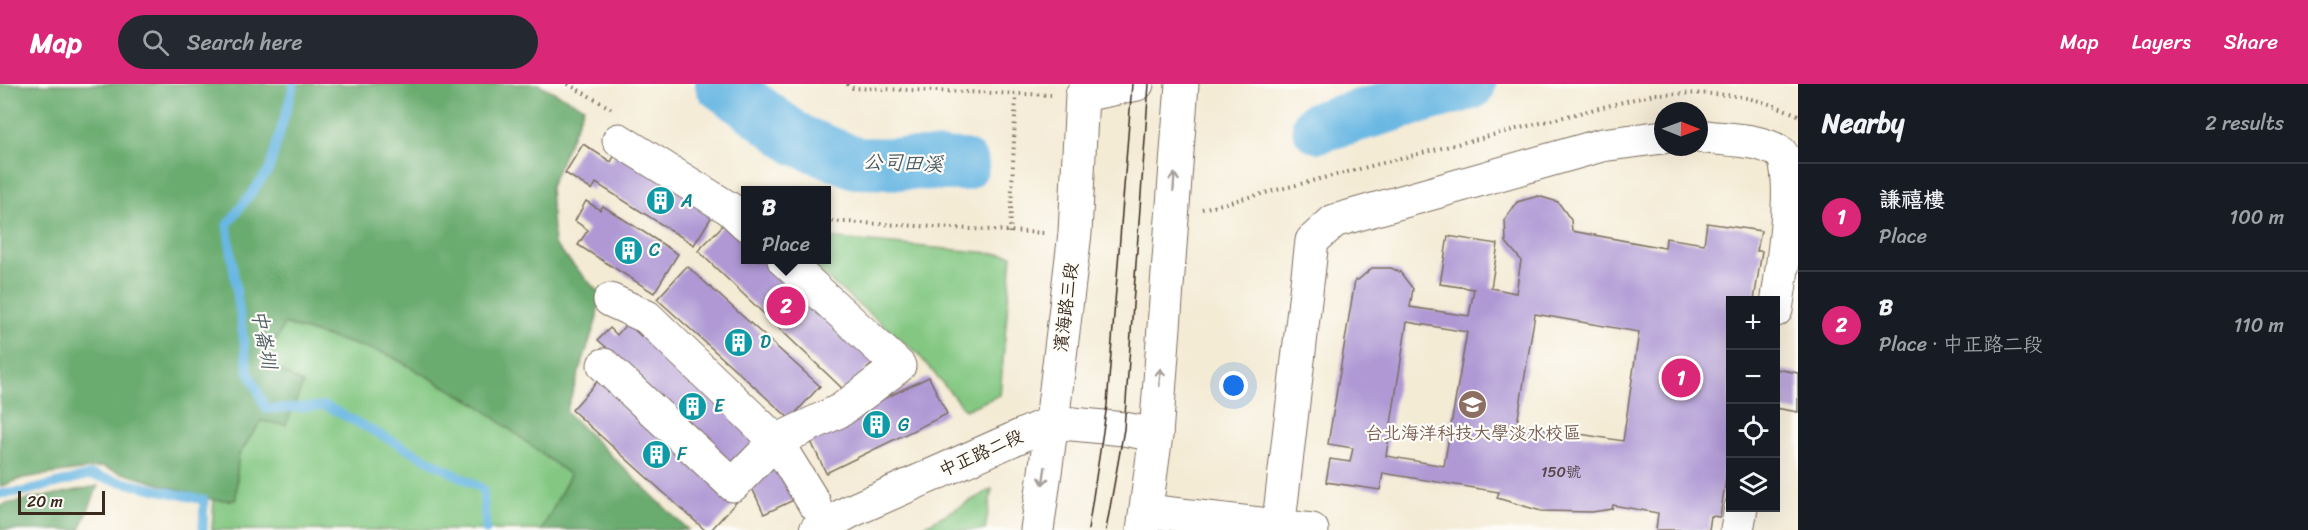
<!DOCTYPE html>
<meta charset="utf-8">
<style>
body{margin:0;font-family:Sriracha,"LXGW WenKai TC",sans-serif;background:#242831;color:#f1f3f6}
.controls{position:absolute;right:18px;bottom:18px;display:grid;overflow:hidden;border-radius:0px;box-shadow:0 6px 24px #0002}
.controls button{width:54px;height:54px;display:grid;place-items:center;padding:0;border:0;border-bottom:2px solid #363941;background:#171b24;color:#f1f3f6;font:30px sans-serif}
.compass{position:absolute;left:1654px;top:18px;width:54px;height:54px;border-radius:50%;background:#171b24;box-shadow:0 6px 24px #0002;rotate:91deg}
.scale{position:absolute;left:18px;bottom:15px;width:87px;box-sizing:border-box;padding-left:6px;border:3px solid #3b2a1e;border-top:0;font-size:16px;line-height:21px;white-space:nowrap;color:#3b2a1e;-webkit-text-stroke:4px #fdfcf7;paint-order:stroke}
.you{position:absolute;left:1234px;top:302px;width:21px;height:21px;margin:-15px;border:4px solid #fff;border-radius:50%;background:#1a73e8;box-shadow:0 0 0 9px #1a73e833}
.badge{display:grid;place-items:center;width:39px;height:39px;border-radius:50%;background:#db2777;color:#fff;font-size:20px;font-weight:700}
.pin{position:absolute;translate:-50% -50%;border:3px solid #fff;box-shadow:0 2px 6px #0006}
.popup{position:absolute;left:741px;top:102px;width:90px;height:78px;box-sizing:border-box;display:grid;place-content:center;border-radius:0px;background:#171b24;filter:drop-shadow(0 2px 4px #0005);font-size:20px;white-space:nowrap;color:#9ea1a6}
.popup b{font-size:22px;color:#f1f3f6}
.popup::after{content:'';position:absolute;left:50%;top:100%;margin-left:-12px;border:12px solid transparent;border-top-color:#171b24}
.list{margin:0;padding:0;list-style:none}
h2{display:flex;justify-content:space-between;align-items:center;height:78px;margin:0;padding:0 24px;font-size:26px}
h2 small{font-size:20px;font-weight:400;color:#9ea1a6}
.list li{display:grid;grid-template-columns:39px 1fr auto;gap:18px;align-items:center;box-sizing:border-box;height:108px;padding:0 24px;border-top:2px solid #363941}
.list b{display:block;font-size:22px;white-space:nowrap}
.list p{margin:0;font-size:20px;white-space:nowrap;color:#9ea1a6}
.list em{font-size:20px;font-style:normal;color:#9ea1a6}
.icon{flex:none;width:33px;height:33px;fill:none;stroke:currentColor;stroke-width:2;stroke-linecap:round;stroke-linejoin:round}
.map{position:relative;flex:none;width:1798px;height:446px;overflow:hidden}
header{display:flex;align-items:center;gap:36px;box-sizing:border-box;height:84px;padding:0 30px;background:#db2777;color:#fff}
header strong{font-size:28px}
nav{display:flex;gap:33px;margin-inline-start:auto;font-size:21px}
.search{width:420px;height:54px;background:#242831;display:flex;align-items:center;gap:15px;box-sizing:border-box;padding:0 21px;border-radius:33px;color:#9ea1a6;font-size:22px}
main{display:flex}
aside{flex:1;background:#171b24}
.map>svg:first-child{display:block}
</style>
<header>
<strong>Map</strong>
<div class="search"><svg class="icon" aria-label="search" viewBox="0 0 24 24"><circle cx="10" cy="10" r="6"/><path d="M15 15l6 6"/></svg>Search here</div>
<nav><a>Map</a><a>Layers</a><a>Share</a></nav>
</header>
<main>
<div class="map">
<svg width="1798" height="446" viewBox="0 0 1798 446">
<rect width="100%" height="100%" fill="#fdfcf7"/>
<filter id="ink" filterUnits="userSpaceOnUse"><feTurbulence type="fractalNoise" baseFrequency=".0167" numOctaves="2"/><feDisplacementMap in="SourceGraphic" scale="12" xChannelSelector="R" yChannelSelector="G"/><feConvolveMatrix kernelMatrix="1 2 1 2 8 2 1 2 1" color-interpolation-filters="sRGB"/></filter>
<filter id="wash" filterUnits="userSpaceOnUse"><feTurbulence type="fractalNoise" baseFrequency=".008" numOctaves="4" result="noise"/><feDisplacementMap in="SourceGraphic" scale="24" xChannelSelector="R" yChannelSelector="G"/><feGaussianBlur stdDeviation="1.35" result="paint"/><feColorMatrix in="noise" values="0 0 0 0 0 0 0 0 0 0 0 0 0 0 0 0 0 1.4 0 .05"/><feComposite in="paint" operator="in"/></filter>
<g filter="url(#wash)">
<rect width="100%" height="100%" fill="#f4ebd5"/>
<g fill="#83c782" stroke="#5f7850" stroke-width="1.5">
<polygon points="827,154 1012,171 1000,311 965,326 918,270 805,176 826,176"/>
<polygon points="283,240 387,270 475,319 570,391 542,446 212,446 214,416 236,416 238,372 261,337 302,300 267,278"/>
<polygon points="992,405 985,446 917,446"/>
</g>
<g fill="#6aac70" stroke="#526b47" stroke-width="1.5">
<polygon points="0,0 538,0 584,23 550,103 554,160 599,209 597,234 566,328 688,446 542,446 570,391 475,319 387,270 284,240 267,278 303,300 286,341 261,337 238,372 236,416 214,416 102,383 23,394 0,403"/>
<polygon points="98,402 80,446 0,446 0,421"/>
</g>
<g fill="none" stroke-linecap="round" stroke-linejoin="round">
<g stroke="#69b7e3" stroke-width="9">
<polyline points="294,0 269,86 227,141 248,286 266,325 326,322 483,405 486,446"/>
<polyline points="0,410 22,408 90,391 204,416 203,446"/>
</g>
<g stroke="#69b7e3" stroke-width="52">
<polyline points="721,0 798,56 856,79 963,81"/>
<polyline points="1318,43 1470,0"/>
</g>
</g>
<g id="blocks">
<g fill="#af98d4" fill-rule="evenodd">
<polygon points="583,60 611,78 617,67 714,129 694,161 596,99 592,106 565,89"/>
<path d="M 1538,112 L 1558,118 L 1571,136 L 1572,147 L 1665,164 L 1666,154 L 1704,160 L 1707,139 L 1761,147 L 1757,167 L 1762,167 L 1754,216 L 1730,216 L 1730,368 L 1720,433 L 1711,432 L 1709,446 L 1656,446 L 1658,429 L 1613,421 L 1612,425 L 1592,428 L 1541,427 L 1497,414 L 1499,408 L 1383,389 L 1380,406 L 1326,398 L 1330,375 L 1350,378 L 1353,364 L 1328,360 L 1355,196 L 1358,196 L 1372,184 L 1391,184 L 1400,188 L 1413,205 L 1410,223 L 1469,232 L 1474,205 L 1440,200 L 1448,152 L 1498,160 L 1491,204 L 1516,209 L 1521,176 L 1506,158 L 1505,136 L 1517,118 ZM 1535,230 L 1639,248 L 1623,357 L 1517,340 ZM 1407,238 L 1467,248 L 1444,382 L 1386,372 Z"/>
<polygon points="586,117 600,126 603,122 678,170 654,209 578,161 588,146 575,137"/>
<polygon points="726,138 746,156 746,176 766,176 874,278 845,307 698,167"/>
<polygon points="687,182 820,302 790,335 657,215"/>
<polygon points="627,239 642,253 646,248 765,359 735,392 601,269 606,263 598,256 610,244 617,251"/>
<polygon points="1776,285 1798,289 1798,328 1776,324"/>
<polygon points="603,291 740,414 711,446 705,446 572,326"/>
<polygon points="929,293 947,330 826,389 808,351"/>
<polygon points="781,379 798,414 764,430 748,395"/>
</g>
</g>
</g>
<g filter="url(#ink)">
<use href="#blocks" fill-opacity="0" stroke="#7c6e5e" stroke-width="1.5"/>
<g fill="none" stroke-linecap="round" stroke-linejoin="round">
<defs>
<g id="minor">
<path d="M 1699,52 C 1723,56 1760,54 1781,69 C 1798,89 1781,194 1776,226"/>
<polyline points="619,56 730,125 746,140"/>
<polyline points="610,216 647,233 776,357 814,419"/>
<polyline points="604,281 733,401 776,357 841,326 899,282 784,176"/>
<polyline points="1146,427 1312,446"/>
<polyline points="1037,446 1052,338"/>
<polyline points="1143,446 1156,351"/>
<polyline points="1278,446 1312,157 1334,137 1602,61 1663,53"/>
<polyline points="1737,446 1741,424"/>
</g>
<g id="major">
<polyline points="1052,338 1075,149 1082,11 1137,0"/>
<polyline points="816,446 851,427 1052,338 1124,345 1156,351 1182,0"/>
</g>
</defs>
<use href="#minor" stroke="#7c6e5e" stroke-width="35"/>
<use href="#major" stroke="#7c6e5e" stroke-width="35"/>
<g stroke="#7c6e5e" stroke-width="4" stroke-dasharray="1.5 4.5" stroke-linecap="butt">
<polyline points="568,0 612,25"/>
<polyline points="847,0 853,4 1051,11"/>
<path d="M 1202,125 L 1654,10 C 1713,9 1743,7 1798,31"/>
<polyline points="826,137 1045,149"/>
<polyline points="1010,149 1016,11"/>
</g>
<use href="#minor" stroke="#fff" stroke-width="33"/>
<use href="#major" stroke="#fff" stroke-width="33"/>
<g stroke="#3b2a1e" stroke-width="1.5">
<polyline points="1088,446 1107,321 1132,0"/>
<polyline points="1106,446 1124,345 1149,0"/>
</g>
</g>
<defs><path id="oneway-shaft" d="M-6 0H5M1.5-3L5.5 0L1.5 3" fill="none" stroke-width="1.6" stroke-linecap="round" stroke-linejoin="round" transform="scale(1.5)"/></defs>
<g stroke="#a79f9a">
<use href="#oneway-shaft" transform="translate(1174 98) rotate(-86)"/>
<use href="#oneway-shaft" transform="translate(1160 293) rotate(-86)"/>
<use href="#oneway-shaft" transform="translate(1044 392) rotate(98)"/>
</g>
</g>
<defs>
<symbol id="building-disc" viewBox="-11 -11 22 22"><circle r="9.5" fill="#0f9aa8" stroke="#fdfcf7"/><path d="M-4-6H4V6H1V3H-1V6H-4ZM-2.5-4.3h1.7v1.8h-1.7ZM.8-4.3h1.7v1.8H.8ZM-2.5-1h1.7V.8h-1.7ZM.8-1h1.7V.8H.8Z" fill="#fff"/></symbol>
<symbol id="university-disc" viewBox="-11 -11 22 22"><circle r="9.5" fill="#8d6e63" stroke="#fdfcf7"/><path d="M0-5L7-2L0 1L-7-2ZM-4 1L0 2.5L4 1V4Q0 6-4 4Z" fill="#fff"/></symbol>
</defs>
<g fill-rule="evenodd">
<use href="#building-disc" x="644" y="100" width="33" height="33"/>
<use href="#building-disc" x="612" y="150" width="33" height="33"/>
<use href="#building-disc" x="722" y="242" width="33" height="33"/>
<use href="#university-disc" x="1456" y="304" width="33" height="33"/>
<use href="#building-disc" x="676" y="306" width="33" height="33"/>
<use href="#building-disc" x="860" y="324" width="33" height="33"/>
<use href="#building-disc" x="640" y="354" width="33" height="33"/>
</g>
<g text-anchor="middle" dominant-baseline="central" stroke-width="4.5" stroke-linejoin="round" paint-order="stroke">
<g font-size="15" fill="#58464c">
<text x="1561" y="388">150號</text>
</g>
<g font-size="18" fill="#0d838f" stroke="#fdfcf7" text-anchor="start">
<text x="681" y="117">A</text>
<text x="649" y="166">C</text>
<text x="760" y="258">D</text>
<text x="714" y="322">E</text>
<text x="898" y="341">G</text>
<text x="677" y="370">F</text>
</g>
<g font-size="18" fill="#3b2a1e" stroke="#fdfcf7">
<text transform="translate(1066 223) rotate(-83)">濱海路三段</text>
<text transform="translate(981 369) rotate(-24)">中正路二段</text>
</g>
<g font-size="18" fill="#785e54" stroke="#fdfcf7">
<text x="1473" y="349">台北海洋科技大學淡水校區</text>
</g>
<g font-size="20" font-style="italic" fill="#4b5b63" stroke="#fdfcf7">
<text transform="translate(903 79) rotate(2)">公司田溪</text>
<text transform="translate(264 255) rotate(79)">中崙圳</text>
</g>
</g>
</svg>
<div class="controls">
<button>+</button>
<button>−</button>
<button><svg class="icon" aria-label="locate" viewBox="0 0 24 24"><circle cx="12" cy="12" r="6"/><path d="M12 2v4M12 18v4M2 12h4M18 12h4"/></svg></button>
<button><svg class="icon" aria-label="layers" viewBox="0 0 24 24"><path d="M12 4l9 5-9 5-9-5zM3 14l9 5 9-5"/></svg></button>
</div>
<svg class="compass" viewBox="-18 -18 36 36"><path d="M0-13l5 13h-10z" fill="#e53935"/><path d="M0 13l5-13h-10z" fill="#9ea1a6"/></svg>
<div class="scale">20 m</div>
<div class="you"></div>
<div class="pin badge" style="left:1681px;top:294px">1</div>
<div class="pin badge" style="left:786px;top:222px">2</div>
<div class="popup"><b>B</b>Place</div>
</div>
<aside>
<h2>Nearby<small>2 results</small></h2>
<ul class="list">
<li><span class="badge">1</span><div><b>謙禧樓</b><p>Place</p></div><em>100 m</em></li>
<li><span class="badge">2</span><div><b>B</b><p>Place · 中正路二段</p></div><em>110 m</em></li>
</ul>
</aside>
</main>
